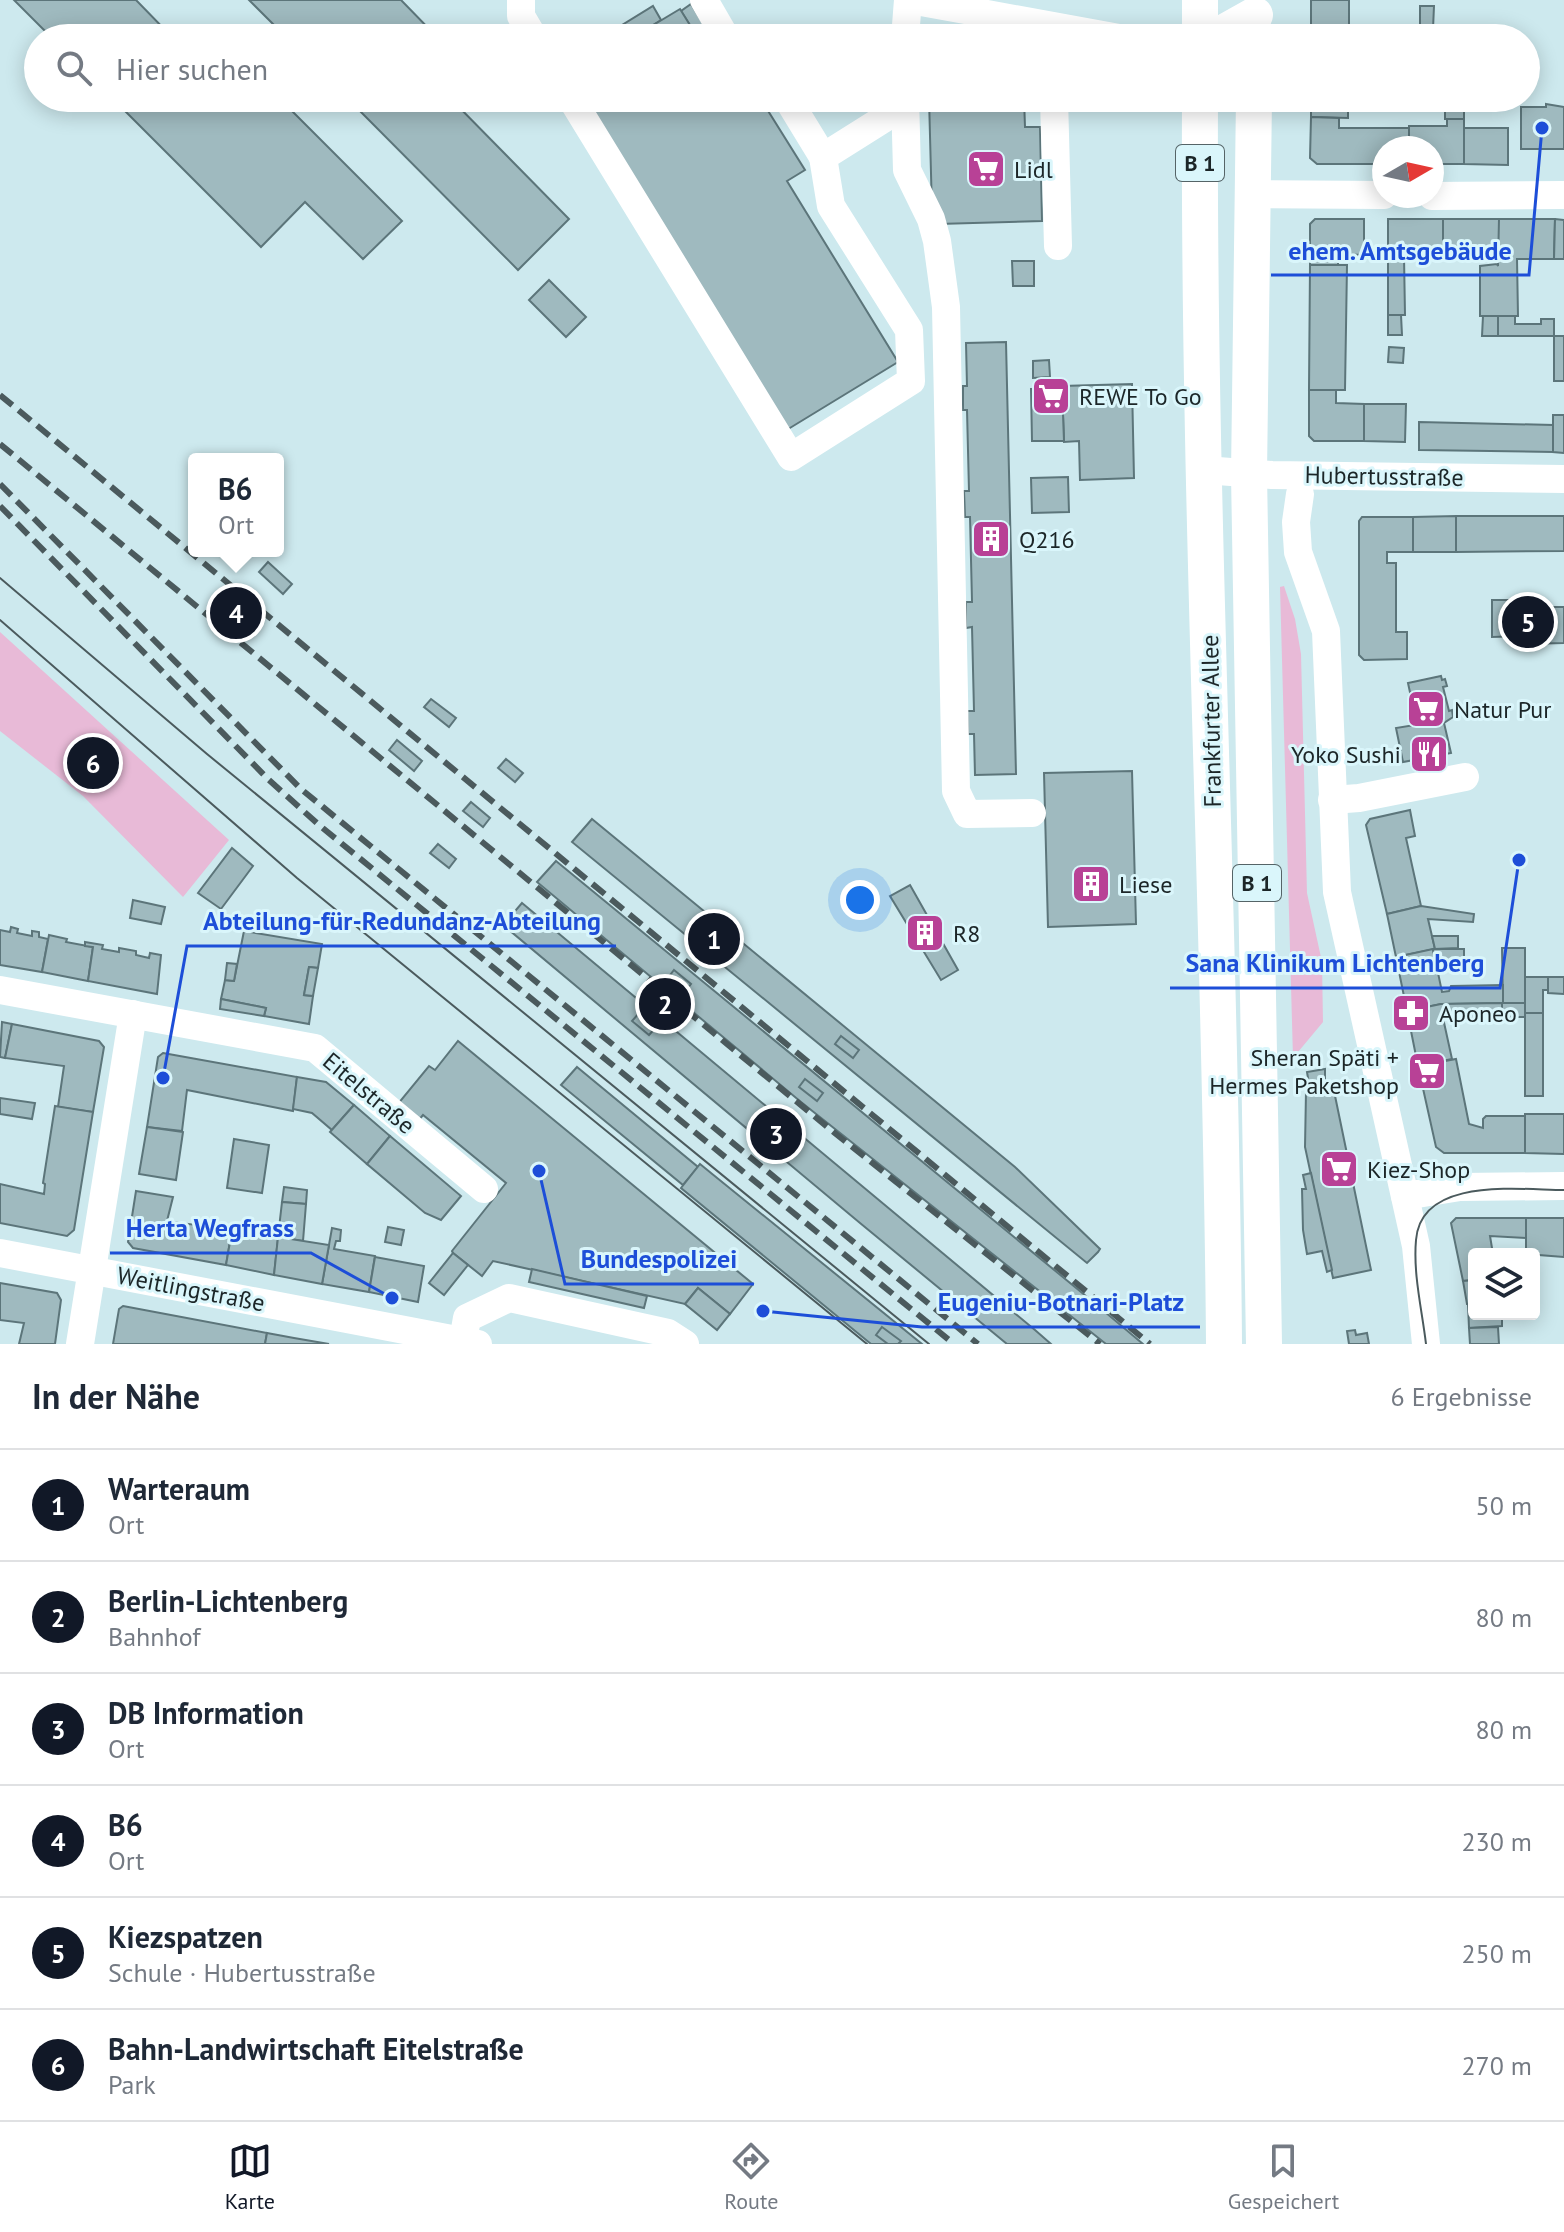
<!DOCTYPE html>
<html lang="de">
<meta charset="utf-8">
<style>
body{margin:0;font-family:"PT Sans",sans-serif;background:#f6f6f7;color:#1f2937}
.controls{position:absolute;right:24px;bottom:24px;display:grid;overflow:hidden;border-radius:8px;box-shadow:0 4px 20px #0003}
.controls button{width:72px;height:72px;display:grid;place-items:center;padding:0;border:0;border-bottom:2px solid #e0e1e3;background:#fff;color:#1f2937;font:40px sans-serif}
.compass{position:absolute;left:1372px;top:136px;width:72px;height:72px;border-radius:50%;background:#fff;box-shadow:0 4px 20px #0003;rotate:81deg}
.you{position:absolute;left:860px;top:900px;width:28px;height:28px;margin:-20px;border:6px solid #fff;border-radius:50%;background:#1a73e8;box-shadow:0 0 0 12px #1a73e833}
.badge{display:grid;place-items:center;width:52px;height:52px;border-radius:50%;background:#111827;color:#fff;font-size:26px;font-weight:700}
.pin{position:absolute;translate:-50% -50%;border:4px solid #fff;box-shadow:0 2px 8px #0006}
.popup{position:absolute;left:188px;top:453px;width:96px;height:104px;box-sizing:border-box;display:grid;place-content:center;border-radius:8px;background:#fff;filter:drop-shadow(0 2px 6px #0005);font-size:26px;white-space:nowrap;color:#747a83}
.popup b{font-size:30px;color:#1f2937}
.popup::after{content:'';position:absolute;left:50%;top:100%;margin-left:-16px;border:16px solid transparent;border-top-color:#fff}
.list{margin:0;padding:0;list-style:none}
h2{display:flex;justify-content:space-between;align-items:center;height:104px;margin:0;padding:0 32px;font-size:34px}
h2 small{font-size:26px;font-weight:400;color:#747a83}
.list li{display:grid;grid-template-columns:52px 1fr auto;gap:24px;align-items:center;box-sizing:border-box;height:112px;padding:0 32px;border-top:2px solid #e0e1e3}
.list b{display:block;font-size:30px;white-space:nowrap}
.list p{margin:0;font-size:26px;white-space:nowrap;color:#747a83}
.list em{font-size:26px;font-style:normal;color:#747a83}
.icon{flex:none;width:44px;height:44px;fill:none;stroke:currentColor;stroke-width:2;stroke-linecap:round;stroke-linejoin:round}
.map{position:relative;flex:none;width:1564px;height:1344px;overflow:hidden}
.search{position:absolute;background:#fff;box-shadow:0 4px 20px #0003;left:24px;right:24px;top:24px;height:88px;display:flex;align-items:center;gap:20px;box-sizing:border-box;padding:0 28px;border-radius:44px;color:#747a83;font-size:30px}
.sheet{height:776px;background:#fff}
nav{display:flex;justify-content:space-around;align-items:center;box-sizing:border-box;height:112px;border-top:2px solid #e0e1e3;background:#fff;font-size:22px;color:#747a83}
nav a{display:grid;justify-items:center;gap:4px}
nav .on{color:#111827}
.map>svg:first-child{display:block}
</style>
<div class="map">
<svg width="1564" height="1344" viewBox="0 0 1564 1344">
<rect width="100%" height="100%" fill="#cde9ee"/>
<g fill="#e8bad7">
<polygon points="1284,586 1295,619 1301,654 1307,893 1322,962 1323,1022 1293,1058 1280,587"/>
<polygon points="0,632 229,840 183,897 83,796 0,731"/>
</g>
<g fill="#9fbabf" stroke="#5c757a" stroke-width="2">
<polygon points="14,0 136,0 173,38 52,38"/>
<polygon points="249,0 401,0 438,38 287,38"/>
<rect x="1311" y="0" width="38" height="38"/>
<polygon points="691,4 712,38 698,38 681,11"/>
<polygon points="653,6 661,20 632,38 601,38"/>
<polygon points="1420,6 1434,6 1433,29 1420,29"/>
<polygon points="680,9 698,38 632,38 665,18"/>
<polygon points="112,98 279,98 402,221 363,259 305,202 261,247"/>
<polygon points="347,98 450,98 569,219 518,270"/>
<polygon points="580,98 760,98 805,170 787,181 898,362 785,431"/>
<polygon points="929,98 1024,98 1025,127 1040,127 1042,221 938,224 932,211"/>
<polygon points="1311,98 1348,98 1348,118 1311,117"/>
<rect x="1445" y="98" width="19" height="21"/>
<polygon points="1546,104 1564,107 1564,149 1521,149 1521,107 1546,107"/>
<polygon points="1311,117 1339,118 1339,128 1409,128 1409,148 1384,148 1384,164 1317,164 1310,158"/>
<polygon points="1447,119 1464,119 1464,164 1432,164 1432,148 1409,148 1409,126 1447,126"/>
<polygon points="1464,128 1508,128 1508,165 1464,164"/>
<polygon points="1315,219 1364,219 1364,255 1338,254 1338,265 1310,265 1310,224"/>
<polygon points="1388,219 1443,219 1443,258 1404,256 1405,315 1388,315"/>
<rect x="1443" y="219" width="56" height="29"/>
<polygon points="1499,219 1555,219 1554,259 1517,259 1518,316 1480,316 1480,266 1497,264 1498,266"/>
<polygon points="1555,219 1564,220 1564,259 1554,259"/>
<polygon points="1012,261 1034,261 1034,286 1013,286"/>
<polygon points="1310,265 1347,265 1345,390 1309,390"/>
<polygon points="549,280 586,317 566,337 529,300"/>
<polygon points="1388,315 1401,315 1402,335 1388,335"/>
<polygon points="1483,316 1498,316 1498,336 1482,336"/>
<polygon points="1498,316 1515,316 1515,324 1541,324 1541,319 1554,319 1554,336 1498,336"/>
<rect x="1554" y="336" width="10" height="45"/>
<polygon points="1006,342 1016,774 975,775 974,734 968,734 967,711 974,711 972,627 966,628 966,602 972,602 970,517 965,517 964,491 969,491 967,410 963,410 963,386 967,386 966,343"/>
<polygon points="1389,347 1404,348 1403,363 1388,362"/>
<polygon points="1049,360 1050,377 1033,378 1033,361"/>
<polygon points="1132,384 1134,478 1080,480 1079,441 1064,442 1062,386"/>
<polygon points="1062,388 1064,441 1032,441 1031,389"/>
<polygon points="1309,390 1336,390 1336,403 1364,404 1364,441 1314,441 1309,436"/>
<polygon points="1364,404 1406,404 1405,442 1364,441"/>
<polygon points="1553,415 1564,415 1564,453 1553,452"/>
<polygon points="1419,422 1553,425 1553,452 1419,450"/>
<polygon points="1068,477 1069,512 1032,513 1031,478"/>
<polygon points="1456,516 1564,516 1564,551 1456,552"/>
<polygon points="1456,516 1456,552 1413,552 1413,517"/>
<polygon points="1362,517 1413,517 1413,552 1387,552 1387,563 1396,563 1396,632 1407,632 1407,659 1364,660 1359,655 1359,521"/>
<polygon points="268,562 292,584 283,594 259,572"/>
<polygon points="223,592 259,622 249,634 213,605"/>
<polygon points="1492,600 1528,600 1528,607 1564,607 1564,643 1527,644 1527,636 1492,637"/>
<polygon points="1441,676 1442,680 1445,679 1447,686 1443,687 1449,711 1452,710 1453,717 1444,723 1451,753 1403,762 1396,728 1421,724 1418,710 1414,711 1408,683"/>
<polygon points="431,699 456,718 449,727 424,707"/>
<polygon points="397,740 422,761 414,771 389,750"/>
<polygon points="506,759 523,773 515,782 498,768"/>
<polygon points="1132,771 1136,924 1048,927 1044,773"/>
<polygon points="471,802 490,818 483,827 463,811"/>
<polygon points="1410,810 1415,836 1406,838 1421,906 1387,914 1366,825 1370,819"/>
<polygon points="592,819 1015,1167 1100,1249 1098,1252 1087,1263 572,842"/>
<polygon points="438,844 456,859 449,868 430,853"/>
<polygon points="232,848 253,866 221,909 198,893"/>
<polygon points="556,861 1092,1301 1143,1344 1106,1344 801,1102 537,882"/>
<polygon points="910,885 958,970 941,980 890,896"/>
<polygon points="133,900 165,907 161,924 130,918"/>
<polygon points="522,903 1035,1330 1051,1344 1007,1344 860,1223 503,925"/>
<polygon points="1421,906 1474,914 1473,922 1428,919 1435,949 1396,957 1387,914"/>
<polygon points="11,927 18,929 17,933 32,936 32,931 39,932 39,937 48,939 42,972 0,965 0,930 10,932"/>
<polygon points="710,928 726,942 719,951 702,937"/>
<polygon points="244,931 322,944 318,968 309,967 304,995 313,996 309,1024 264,1016 266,1008 221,999 225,980 234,981"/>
<polygon points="49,935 67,939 66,942 93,947 88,981 42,972"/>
<polygon points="1432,936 1458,936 1458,948 1435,949"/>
<polygon points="85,942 103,945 102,949 119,952 119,948 136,951 136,955 149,958 150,953 161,955 157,994 88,981 93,947 85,946"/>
<polygon points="1502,948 1525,948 1525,1003 1503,1003"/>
<polygon points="1433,949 1442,992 1449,991 1451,986 1503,985 1503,1003 1441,1004 1407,1011 1396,957"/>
<polygon points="1433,949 1464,949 1464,964 1435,965"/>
<polygon points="227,963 237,964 234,981 225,980"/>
<polygon points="309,967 318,968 313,996 304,995"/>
<polygon points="674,970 691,984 684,993 667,979"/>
<polygon points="1525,977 1548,977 1548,990 1543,990 1543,1013 1525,1013"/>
<polygon points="1548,977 1564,977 1564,994 1548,993"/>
<polygon points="221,999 266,1008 264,1016 220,1009"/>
<polygon points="1502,1003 1502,1019 1443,1018 1452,1059 1418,1066 1407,1011 1441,1004"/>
<rect x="1502" y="1003" width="23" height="14"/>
<polygon points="640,1012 657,1026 649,1035 632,1021"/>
<rect x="1525" y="1013" width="18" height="83"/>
<polygon points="2,1022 12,1024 5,1058 0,1057"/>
<polygon points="12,1024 99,1041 104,1047 93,1112 58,1107 64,1066 5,1058"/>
<polygon points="841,1036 859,1050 853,1058 835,1044"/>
<polygon points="458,1041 753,1284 730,1314 698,1288 685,1304 493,1261 482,1276 453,1253 452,1251 506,1183 423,1115 418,1121 397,1105 429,1066 435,1070"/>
<polygon points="163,1053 297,1077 293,1111 187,1090 182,1131 147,1127 158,1057"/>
<polygon points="1456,1059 1469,1124 1483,1128 1483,1119 1486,1116 1525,1116 1525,1153 1444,1153 1436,1147 1418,1066"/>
<polygon points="577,1067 698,1167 683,1185 561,1085"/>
<polygon points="1325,1069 1325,1087 1310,1090 1307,1072"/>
<polygon points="297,1077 326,1082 354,1105 332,1130 312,1113 293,1109"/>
<polygon points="805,1079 823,1093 817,1101 799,1087"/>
<polygon points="1327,1087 1334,1091 1371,1270 1333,1278 1305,1147 1306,1092"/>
<polygon points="0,1098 35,1103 32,1119 0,1114"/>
<polygon points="354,1105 390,1136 367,1164 330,1132"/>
<polygon points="55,1106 93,1112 74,1230 67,1236 0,1223 0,1184 44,1194 45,1184 43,1183"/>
<polygon points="1525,1114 1564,1114 1564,1154 1525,1153"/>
<polygon points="771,1123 788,1138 782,1145 764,1131"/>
<polygon points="147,1127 183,1132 176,1180 139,1174"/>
<polygon points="390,1136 461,1196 441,1220 425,1213 367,1164"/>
<polygon points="234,1139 269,1145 262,1193 227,1188"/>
<polygon points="700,1164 711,1173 922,1344 871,1344 681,1188"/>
<polygon points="1311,1173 1332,1270 1327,1272 1322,1251 1307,1254 1303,1230 1302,1189 1306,1189 1303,1175"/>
<polygon points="284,1187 307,1190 306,1204 282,1202"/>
<polygon points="136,1191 173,1197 167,1221 232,1230 226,1265 133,1248 128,1242"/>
<polygon points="282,1202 306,1204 303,1241 278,1237"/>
<polygon points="1456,1218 1526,1218 1526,1238 1490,1236 1493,1254 1474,1254 1474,1280 1463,1281 1451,1223"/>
<polygon points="1526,1218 1564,1218 1564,1257 1526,1254"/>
<polygon points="388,1227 404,1230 401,1245 385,1242"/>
<polygon points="332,1228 341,1230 340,1241 336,1241 334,1249 375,1256 369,1292 322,1284"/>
<polygon points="232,1230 278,1238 274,1275 226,1265"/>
<polygon points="278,1237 329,1245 322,1284 274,1275"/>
<polygon points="453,1253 468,1265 444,1295 429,1283"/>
<polygon points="375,1257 424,1266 418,1302 369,1292"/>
<polygon points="532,1269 647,1296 644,1308 529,1282"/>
<polygon points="1474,1280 1474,1304 1467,1304 1463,1281"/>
<polygon points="0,1283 57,1293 61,1300 55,1344 19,1344 24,1323 0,1320"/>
<polygon points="698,1288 730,1314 717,1330 685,1304"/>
<polygon points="1468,1304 1474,1304 1474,1314 1498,1314 1498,1317 1502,1317 1502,1326 1469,1328"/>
<polygon points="123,1306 267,1333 265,1344 113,1344 119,1309"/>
<polygon points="882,1327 901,1341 898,1344 888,1344 876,1335"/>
<polygon points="1498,1327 1499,1344 1470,1344 1469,1328"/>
<polygon points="1355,1330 1356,1335 1367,1333 1369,1344 1349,1344 1347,1331"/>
<polygon points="267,1333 294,1338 329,1344 265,1344"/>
</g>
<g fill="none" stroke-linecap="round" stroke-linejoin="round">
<g stroke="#fff" stroke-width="28">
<polyline points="521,0 521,16 534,38"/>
<polyline points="704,0 726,38"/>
<polyline points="910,0 1119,38"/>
<polyline points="905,38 908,0"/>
<polyline points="571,98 791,457 911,381 909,330 831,206 823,157 904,106"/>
<polyline points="787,98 823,157"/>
<polyline points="905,98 907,170 931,219 937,241 946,307 956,791 967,814 1032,813"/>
<polyline points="1054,98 1058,246"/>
<polyline points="1253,194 1384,195"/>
<polyline points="1432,196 1564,195"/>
<polyline points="1204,470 1272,475 1564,479"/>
<polyline points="1300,494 1296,522 1298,552 1326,631 1337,892 1416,1246 1426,1344"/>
<polyline points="1332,800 1359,798 1465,777"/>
<polyline points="0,990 315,1048 484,1189"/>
<polyline points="1405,1196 1460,1187 1564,1186"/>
<polyline points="0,1253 478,1344"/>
<polyline points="463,1341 467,1318 509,1298 668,1333 685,1344"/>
<polyline points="80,1344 133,1014"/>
</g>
<g stroke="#fff" stroke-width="36">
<polyline points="1200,38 1200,0"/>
<polyline points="1214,38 1255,15"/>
<path d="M 1200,98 C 1198,513 1221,929 1224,1344"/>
<polyline points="1254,98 1249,474 1264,1344"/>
</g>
<g stroke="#4b5a5d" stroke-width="2">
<polyline points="0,578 207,754 929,1344"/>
<polyline points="0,620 297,878 867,1344"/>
<path d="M 1426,1344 C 1422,1310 1413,1274 1416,1240 C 1421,1176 1520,1190 1564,1190"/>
</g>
<g stroke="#4b5a5d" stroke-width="6" stroke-dasharray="16 8" stroke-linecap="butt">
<polyline points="0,395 1150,1344"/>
<polyline points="0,444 836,1134 1100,1344"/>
<polyline points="0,484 301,789 978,1344"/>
<polyline points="0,506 269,780 319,825 954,1344"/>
</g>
</g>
<defs>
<symbol id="supermarket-square" viewBox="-11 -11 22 22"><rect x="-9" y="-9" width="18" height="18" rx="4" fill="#b84196" stroke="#daf6fb"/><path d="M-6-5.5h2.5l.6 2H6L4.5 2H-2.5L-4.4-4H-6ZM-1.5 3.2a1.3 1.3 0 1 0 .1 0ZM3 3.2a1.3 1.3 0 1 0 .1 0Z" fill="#fff"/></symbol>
<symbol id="building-square" viewBox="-11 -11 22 22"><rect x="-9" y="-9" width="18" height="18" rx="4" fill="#b84196" stroke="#daf6fb"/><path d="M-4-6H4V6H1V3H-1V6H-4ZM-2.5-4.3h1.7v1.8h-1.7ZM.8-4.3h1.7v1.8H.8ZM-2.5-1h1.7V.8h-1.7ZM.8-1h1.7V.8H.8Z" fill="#fff"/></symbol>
<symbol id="restaurant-square" viewBox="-11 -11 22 22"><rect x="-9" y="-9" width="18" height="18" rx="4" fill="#b84196" stroke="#daf6fb"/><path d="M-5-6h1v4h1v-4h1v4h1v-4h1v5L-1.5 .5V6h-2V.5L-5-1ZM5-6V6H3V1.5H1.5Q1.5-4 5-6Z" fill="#fff"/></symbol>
<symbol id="pharmacy-square" viewBox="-11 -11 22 22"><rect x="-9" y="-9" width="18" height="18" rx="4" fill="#b84196" stroke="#daf6fb"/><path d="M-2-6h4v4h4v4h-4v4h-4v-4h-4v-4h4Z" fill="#fff"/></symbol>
</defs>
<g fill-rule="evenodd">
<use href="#supermarket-square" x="964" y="147" width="44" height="44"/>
<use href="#supermarket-square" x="1029" y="374" width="44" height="44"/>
<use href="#building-square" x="969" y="517" width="44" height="44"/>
<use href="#supermarket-square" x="1404" y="687" width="44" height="44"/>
<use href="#restaurant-square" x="1407" y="732" width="44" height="44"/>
<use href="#building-square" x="1069" y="862" width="44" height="44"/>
<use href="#building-square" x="903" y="911" width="44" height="44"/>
<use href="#pharmacy-square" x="1389" y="991" width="44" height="44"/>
<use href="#supermarket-square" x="1405" y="1049" width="44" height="44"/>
<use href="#supermarket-square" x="1317" y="1147" width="44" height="44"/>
</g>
<g text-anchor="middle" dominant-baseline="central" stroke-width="6" stroke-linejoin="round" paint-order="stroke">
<g fill="#daf6fb" stroke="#556467" stroke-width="2">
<rect x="1176" y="145" width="48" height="36" rx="6"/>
<rect x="1233" y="865" width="48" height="36" rx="6"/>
</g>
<g font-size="22" font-weight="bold" fill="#1c2628">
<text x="1200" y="163">B 1</text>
<text x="1257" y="883">B 1</text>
</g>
<g font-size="24" fill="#1c2628" stroke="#daf6fb" text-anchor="start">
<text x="1014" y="169">Lidl</text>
<text x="1079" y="396">REWE To Go</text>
<text x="1019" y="539">Q216</text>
<text x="1454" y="709">Natur Pur</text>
<text x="1401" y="754" text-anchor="end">Yoko Sushi</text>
<text x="1119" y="884">Liese</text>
<text x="953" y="933">R8</text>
<text x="1439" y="1013">Aponeo</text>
<text x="1399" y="1057" text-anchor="end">Sheran Späti +<tspan x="1399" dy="28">Hermes Paketshop</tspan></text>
<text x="1367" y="1169">Kiez-Shop</text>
</g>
<g font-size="24" fill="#1c2628" stroke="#daf6fb">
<text transform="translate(1384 476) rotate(1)">Hubertusstraße</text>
<text transform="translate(1211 721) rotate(-91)">Frankfurter Allee</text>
<text transform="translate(369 1093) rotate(40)">Eitelstraße</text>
<text transform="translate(191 1289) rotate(11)">Weitlingstraße</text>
</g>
</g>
<path fill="none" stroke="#1d4ed8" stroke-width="3" d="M1542 128L1529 275H1271M163 1078L187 946H616M1519 860L1500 988H1170M392 1298L311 1253H110M539 1171L565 1284H754M763 1311L922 1327H1200"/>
<g fill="#1d4ed8" stroke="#daf6fb" stroke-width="3">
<circle cx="1542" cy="128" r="8"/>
<circle cx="163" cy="1078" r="8"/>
<circle cx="1519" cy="860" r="8"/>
<circle cx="392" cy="1298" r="8"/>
<circle cx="539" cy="1171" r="8"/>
<circle cx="763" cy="1311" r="8"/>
</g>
<g font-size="26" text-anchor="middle" font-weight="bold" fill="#1d4ed8" stroke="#daf6fb" stroke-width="6" stroke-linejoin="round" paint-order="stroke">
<text x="1400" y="260">ehem. Amtsgebäude</text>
<text x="402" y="930">Abteilung-für-Redundanz-Abteilung</text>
<text x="1335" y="972">Sana Klinikum Lichtenberg</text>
<text x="210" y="1237">Herta Wegfrass</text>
<text x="659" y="1268">Bundespolizei</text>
<text x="1061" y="1311">Eugeniu-Botnari-Platz</text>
</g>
</svg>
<div class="controls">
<button><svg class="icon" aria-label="layers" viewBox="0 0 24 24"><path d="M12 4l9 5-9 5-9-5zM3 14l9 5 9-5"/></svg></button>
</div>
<svg class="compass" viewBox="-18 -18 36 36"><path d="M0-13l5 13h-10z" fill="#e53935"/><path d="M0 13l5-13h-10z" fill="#747a83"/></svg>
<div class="you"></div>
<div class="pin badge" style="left:714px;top:939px">1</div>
<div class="pin badge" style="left:665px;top:1004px">2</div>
<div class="pin badge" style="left:776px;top:1134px">3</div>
<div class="pin badge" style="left:236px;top:613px">4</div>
<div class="popup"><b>B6</b>Ort</div>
<div class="pin badge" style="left:1528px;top:622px">5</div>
<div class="pin badge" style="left:93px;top:763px">6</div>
<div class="search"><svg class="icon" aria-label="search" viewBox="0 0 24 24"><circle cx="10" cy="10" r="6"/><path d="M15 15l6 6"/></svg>Hier suchen</div>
</div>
<section class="sheet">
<h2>In der Nähe<small>6 Ergebnisse</small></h2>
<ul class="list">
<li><span class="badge">1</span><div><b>Warteraum</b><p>Ort</p></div><em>50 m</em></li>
<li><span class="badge">2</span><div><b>Berlin-Lichtenberg</b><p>Bahnhof</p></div><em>80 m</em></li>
<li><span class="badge">3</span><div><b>DB Information</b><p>Ort</p></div><em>80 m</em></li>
<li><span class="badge">4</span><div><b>B6</b><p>Ort</p></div><em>230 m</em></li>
<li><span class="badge">5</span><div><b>Kiezspatzen</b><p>Schule · Hubertusstraße</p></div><em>250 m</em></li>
<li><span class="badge">6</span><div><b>Bahn-Landwirtschaft Eitelstraße</b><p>Park</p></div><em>270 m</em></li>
</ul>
</section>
<nav>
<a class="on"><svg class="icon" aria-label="map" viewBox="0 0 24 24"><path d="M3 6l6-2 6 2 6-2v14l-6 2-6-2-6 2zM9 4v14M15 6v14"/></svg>Karte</a>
<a><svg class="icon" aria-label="directions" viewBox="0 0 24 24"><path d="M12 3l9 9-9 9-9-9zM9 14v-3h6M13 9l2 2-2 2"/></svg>Route</a>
<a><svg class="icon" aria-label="saved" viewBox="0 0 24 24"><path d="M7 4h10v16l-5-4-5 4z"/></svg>Gespeichert</a>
</nav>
